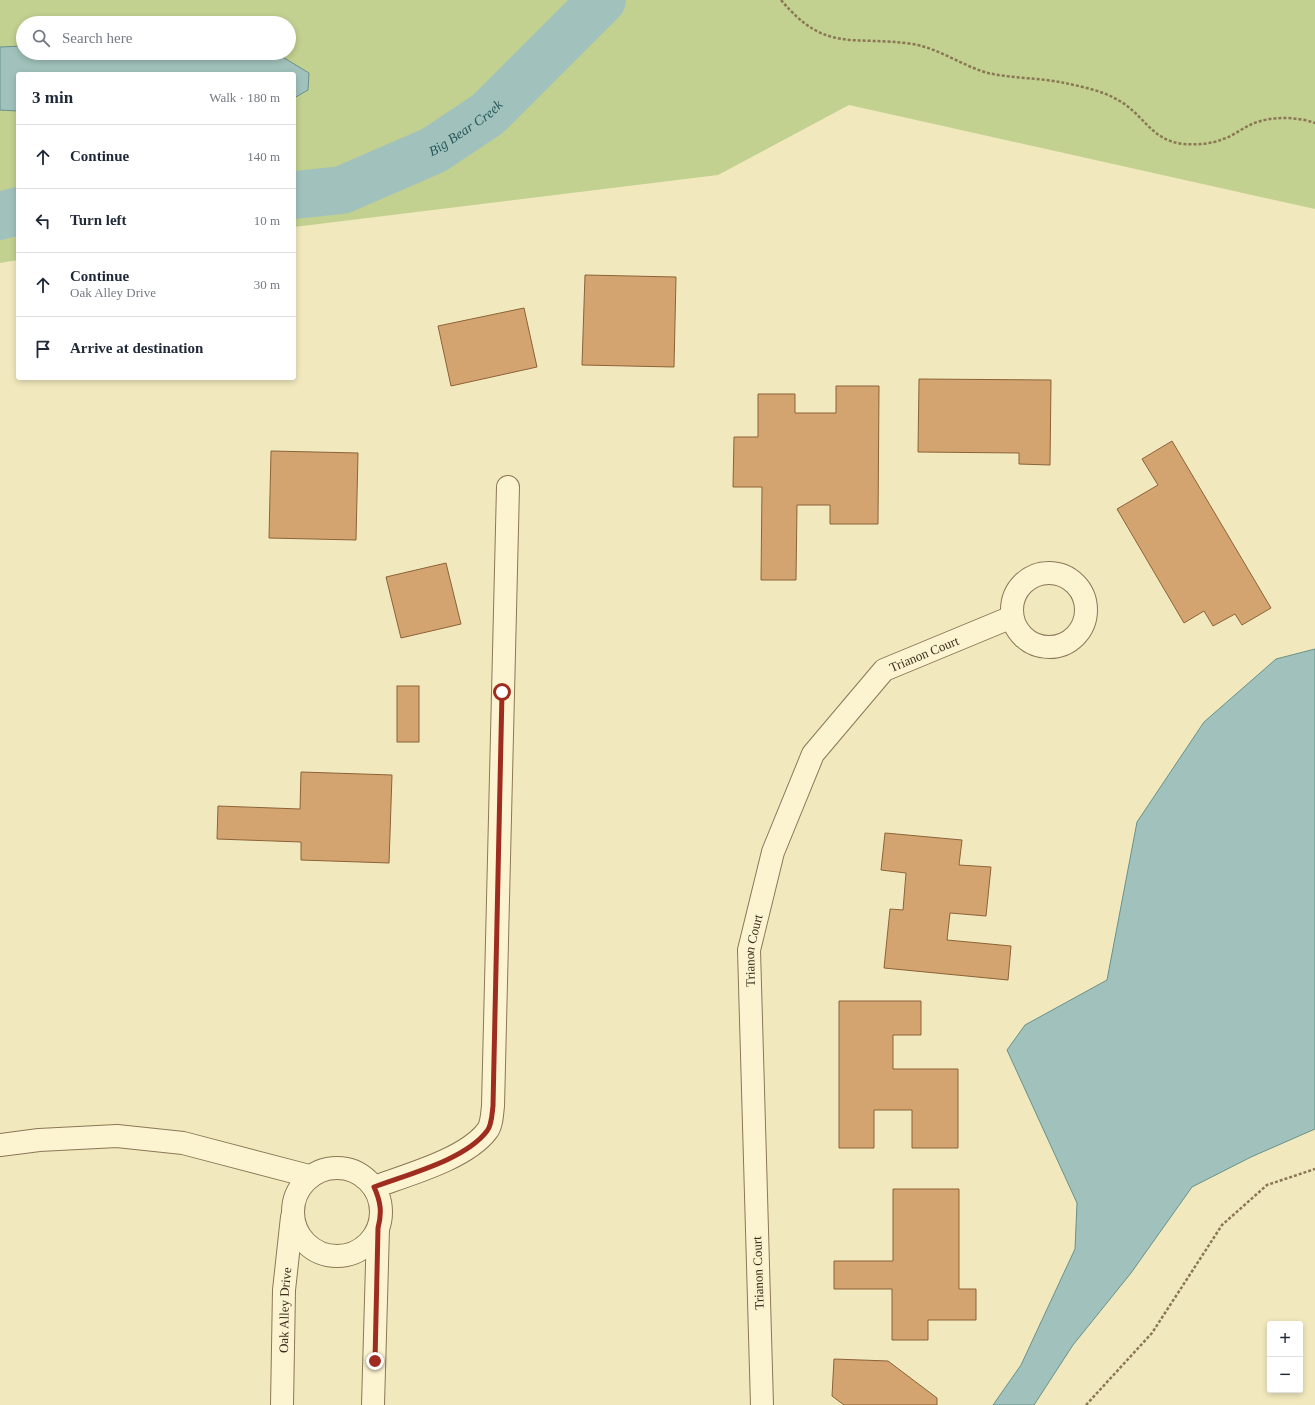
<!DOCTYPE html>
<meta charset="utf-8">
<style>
body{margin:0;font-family:"Times New Roman",serif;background:#f6f6f7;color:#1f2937}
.controls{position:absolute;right:12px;bottom:12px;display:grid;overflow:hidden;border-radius:4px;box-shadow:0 2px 6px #0003}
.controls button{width:36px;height:36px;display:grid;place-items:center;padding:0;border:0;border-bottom:1px solid #e0e1e3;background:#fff;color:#1f2937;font:20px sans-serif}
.stop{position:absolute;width:12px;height:12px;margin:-9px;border:3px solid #9f2d1f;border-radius:50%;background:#fff}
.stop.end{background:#9f2d1f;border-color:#fff;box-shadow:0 1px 4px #0008}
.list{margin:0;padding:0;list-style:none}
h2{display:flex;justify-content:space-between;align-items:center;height:52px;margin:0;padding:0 16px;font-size:17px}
h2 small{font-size:13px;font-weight:400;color:#747a83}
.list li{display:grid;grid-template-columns:26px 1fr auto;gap:12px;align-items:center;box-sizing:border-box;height:64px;padding:0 16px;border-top:1px solid #e0e1e3}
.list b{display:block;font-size:15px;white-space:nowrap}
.list p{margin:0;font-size:13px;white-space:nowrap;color:#747a83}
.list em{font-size:13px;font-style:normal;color:#747a83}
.icon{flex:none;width:22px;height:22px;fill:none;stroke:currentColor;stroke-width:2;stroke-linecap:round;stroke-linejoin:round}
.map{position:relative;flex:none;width:1315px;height:1405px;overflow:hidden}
.search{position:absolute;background:#fff;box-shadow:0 2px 6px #0003;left:16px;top:16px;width:280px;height:44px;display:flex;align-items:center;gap:10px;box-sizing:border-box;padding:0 14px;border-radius:22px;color:#747a83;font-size:15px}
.panel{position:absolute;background:#fff;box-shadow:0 2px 6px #0003;left:16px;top:72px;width:280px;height:308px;border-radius:4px}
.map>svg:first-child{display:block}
</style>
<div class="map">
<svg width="1315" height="1405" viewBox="0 0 1315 1405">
<rect width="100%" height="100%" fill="#f1e8bd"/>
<path fill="#c2d090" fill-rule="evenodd" d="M 0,0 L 1315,0 L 1315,209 L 849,105 L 718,175 L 294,227 L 294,74 L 18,74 L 18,260 L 0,263 ZM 23,23 L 289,23 L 289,53 L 23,53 Z"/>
<g fill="#a1c2bc" stroke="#68918b">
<polygon points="23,46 23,53 276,53 309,73 308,90 294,98 294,74 18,74 18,111 0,110 0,47"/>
<polygon points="1315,649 1315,1129 1251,1157 1192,1187 1131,1273 1073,1345 1034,1405 993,1405 1021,1365 1075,1249 1077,1203 1007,1050 1025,1025 1107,980 1137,822 1204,722 1276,659"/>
</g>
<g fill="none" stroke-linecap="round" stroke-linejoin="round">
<g stroke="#a1c2bc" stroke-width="48">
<path id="s1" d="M 294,195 L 342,190 L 434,150 L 488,114 L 602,0"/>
<polyline points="0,216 18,211"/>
</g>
</g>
<g fill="#d3a46f" stroke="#8c6338">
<polygon points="585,275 676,277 674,367 582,365"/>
<polygon points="524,308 537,367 451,386 438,326"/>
<polygon points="919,379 1051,380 1050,465 1019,464 1019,453 918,452"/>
<polygon points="836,386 879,386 878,524 830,524 830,505 797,505 796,580 761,580 762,487 733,487 734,437 758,437 758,394 795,394 795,413 836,413"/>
<polygon points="1172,441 1271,608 1242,625 1235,614 1213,626 1204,611 1184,623 1117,509 1158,485 1142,459"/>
<polygon points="271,451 358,453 356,540 269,538"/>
<polygon points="446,563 461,624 401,638 386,577"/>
<rect x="397" y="686" width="22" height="56"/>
<polygon points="301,772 392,775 389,863 301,860 301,842 217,839 218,806 300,809"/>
<polygon points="885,833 962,840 959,865 991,867 986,916 950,913 947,940 1011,946 1008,980 884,968 890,909 903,910 906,873 881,870"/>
<polygon points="839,1001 921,1001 921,1035 893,1035 893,1069 958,1069 958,1148 912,1148 912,1110 874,1110 874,1148 839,1148"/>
<polygon points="893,1189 959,1189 959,1289 976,1289 976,1320 928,1320 928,1340 892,1340 892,1289 834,1289 834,1261 893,1261"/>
<polygon points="834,1359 888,1361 937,1398 937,1405 844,1405 832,1396"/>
</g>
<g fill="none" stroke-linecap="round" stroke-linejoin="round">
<defs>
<g id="minor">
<circle cx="1049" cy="610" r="37"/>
<polyline points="0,1145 39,1140 117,1136 183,1143 309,1176"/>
<circle cx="337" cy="1212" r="44"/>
<path d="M 374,1187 C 407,1175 466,1159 487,1131 C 492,1125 492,1113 493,1106 L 508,487"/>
<path id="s2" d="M 282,1405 L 284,1290 L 292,1217"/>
<polyline points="373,1405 378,1229"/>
<path id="s3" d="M 762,1405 L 749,950 L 773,852 L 813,754 L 884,670 L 1012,617"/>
</g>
</defs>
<use href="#minor" stroke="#8b7755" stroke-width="24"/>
<g stroke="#8b7755" stroke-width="2.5" stroke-dasharray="3 2" stroke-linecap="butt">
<path d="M 781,0 C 826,54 853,35 912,44 C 939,48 962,66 988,73 C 1010,78 1037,78 1060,82 C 1079,86 1101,90 1118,100 C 1144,114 1151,141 1184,144 C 1196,145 1212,144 1223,139 C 1233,136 1241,129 1250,125 C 1268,116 1296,116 1315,123"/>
<polyline points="1086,1405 1152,1333 1222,1225 1267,1185 1315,1169"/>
</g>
<use href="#minor" stroke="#fcf4d1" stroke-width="22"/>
</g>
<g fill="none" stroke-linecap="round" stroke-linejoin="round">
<path stroke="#9f2d1f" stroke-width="5" d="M 375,1361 L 378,1228 C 382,1213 381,1202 374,1187 C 408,1174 465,1160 487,1131 C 492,1125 492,1113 493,1106 L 502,692"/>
</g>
<g text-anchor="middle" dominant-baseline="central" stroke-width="3.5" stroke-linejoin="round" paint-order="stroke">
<g font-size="13" fill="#392c1b" stroke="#f8f1cd">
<text stroke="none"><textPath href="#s3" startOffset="815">Trianon Court</textPath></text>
<text stroke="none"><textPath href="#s3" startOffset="455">Trianon Court</textPath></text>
<text transform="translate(758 1273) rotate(-92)">Trianon Court</text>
<text stroke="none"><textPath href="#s2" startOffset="95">Oak Alley Drive</textPath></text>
</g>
<g font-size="14" font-style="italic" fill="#28585a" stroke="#f8f1cd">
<text stroke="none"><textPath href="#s1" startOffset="187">Big Bear Creek</textPath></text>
</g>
</g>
</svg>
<div class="controls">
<button>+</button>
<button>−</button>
</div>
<div class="stop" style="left:502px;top:692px"></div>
<div class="stop end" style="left:375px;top:1361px"></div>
<div class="search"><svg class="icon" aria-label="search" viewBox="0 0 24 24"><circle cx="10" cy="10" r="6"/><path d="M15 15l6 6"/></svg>Search here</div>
<section class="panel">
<h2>3 min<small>Walk · 180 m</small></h2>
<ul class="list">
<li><svg class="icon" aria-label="ahead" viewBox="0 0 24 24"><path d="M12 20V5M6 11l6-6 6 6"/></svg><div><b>Continue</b></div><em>140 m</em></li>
<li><svg class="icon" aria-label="left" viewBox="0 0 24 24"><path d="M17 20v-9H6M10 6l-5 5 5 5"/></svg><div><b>Turn left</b></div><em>10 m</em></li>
<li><svg class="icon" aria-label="ahead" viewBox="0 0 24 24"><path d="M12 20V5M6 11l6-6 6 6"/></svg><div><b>Continue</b><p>Oak Alley Drive</p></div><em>30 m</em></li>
<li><svg class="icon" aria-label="arrive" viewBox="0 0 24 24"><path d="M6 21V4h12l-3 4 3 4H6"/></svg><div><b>Arrive at destination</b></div></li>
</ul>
</section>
</div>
